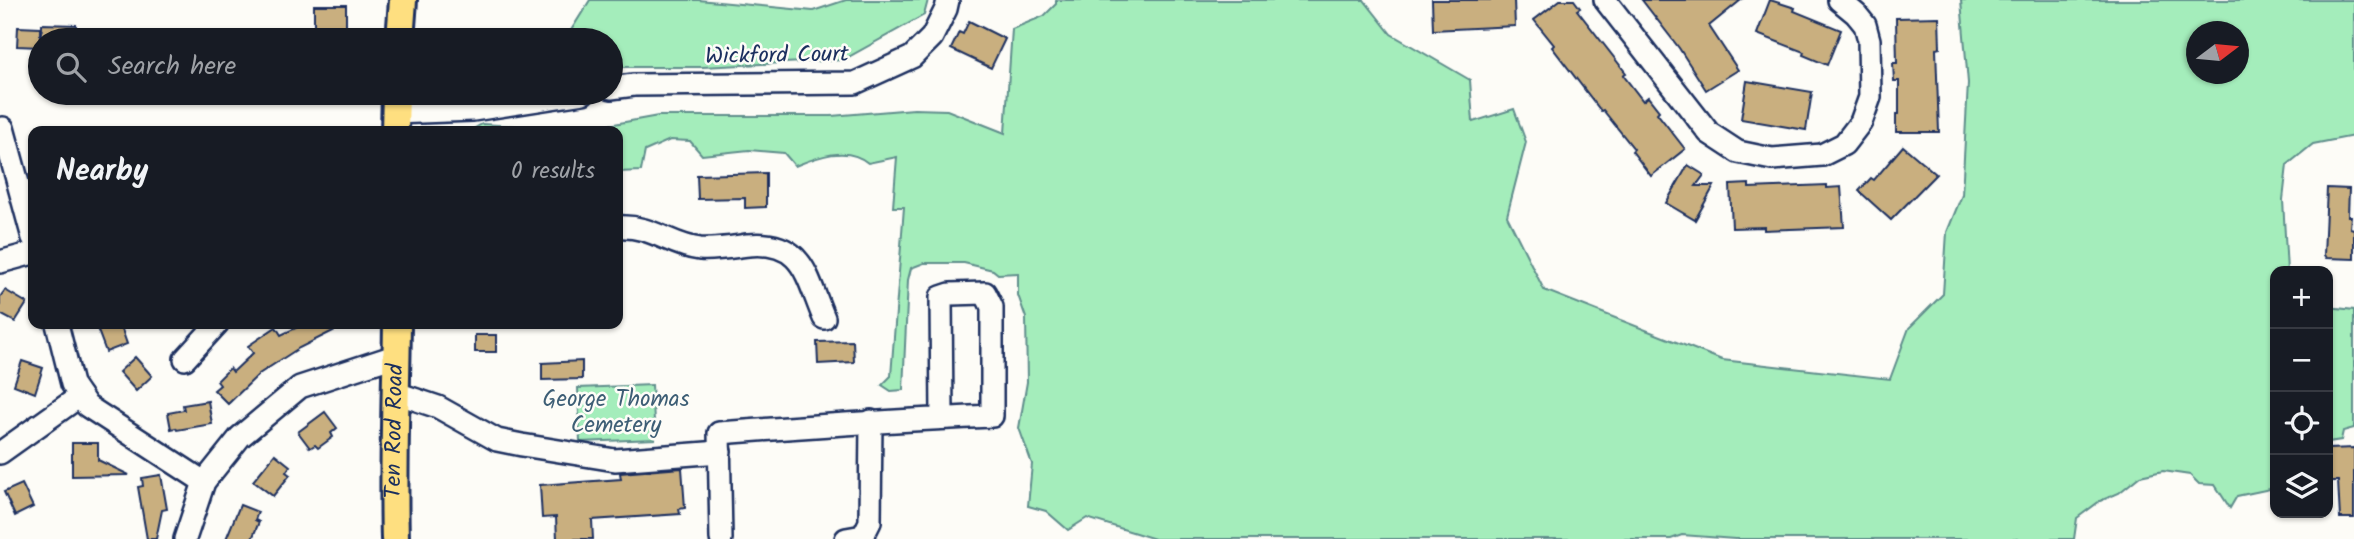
<!DOCTYPE html>
<meta charset="utf-8">
<style>
body{margin:0;font-family:Kalam,sans-serif;background:#20242c;color:#f1f3f6}
.controls{position:absolute;right:21px;bottom:21px;display:grid;overflow:hidden;border-radius:14px;box-shadow:0 2px 5px #0004}
.controls button{width:63px;height:63px;display:grid;place-items:center;padding:0;border:0;border-bottom:2px solid #363941;background:#171b24;color:#f1f3f6;font:35px sans-serif}
.compass{position:absolute;left:2186px;top:21px;width:63px;height:63px;border-radius:50%;background:#171b24;box-shadow:0 2px 5px #0004;rotate:74deg}
.list{margin:0;padding:0;list-style:none}
h2{display:flex;justify-content:space-between;align-items:center;height:91px;margin:0;padding:0 28px;font-size:30px}
h2 small{font-size:23px;font-weight:400;color:#9ea1a6}
.icon{flex:none;width:38px;height:38px;fill:none;stroke:currentColor;stroke-width:2;stroke-linecap:round;stroke-linejoin:round}
.map{position:relative;flex:none;width:2354px;height:539px;overflow:hidden}
.search{position:absolute;background:#171b24;box-shadow:0 2px 5px #0004;left:28px;top:28px;width:595px;height:77px;display:flex;align-items:center;gap:18px;box-sizing:border-box;padding:0 24px;border-radius:38px;color:#9ea1a6;font-size:26px}
.panel{position:absolute;background:#171b24;box-shadow:0 2px 5px #0004;left:28px;top:126px;width:595px;height:203px;border-radius:14px}
.map>svg:first-child{display:block}
</style>
<div class="map">
<svg width="2354" height="539" viewBox="0 0 2354 539">
<rect width="100%" height="100%" fill="#fdfcf7"/>
<filter id="ink" filterUnits="userSpaceOnUse"><feTurbulence type="fractalNoise" baseFrequency=".0143" numOctaves="2"/><feDisplacementMap in="SourceGraphic" scale="14" xChannelSelector="R" yChannelSelector="G"/><feConvolveMatrix kernelMatrix="1 2 1 2 8 2 1 2 1" color-interpolation-filters="sRGB"/></filter>
<g filter="url(#ink)">
<g fill="#a4edbb" stroke="#608e8c" stroke-width="2" fill-rule="evenodd">
<polygon points="590,0 698,0 813,11 846,0 928,0 924,15 843,60 702,67 611,67 611,40 572,40 570,32"/>
<path d="M 1056,0 L 1364,0 L 1391,34 L 1470,80 L 1473,122 L 1514,109 L 1526,142 L 1507,216 L 1544,290 L 1722,360 L 1890,379 L 1909,328 L 1943,294 L 1947,232 L 1962,195 L 1968,83 L 1961,0 L 2354,0 L 2354,136 L 2313,144 L 2287,165 L 2283,200 L 2287,271 L 2275,271 L 2275,488 L 2237,496 L 2230,508 L 2215,485 L 2199,484 L 2190,475 L 2163,471 L 2140,476 L 2119,493 L 2100,501 L 2077,518 L 2074,539 L 1735,539 L 1682,535 L 1671,539 L 1155,539 L 1087,518 L 1068,530 L 1046,511 L 1028,506 L 1032,464 L 1019,428 L 1027,382 L 1026,318 L 1018,295 L 1018,273 L 998,274 L 993,270 L 964,263 L 924,263 L 911,268 L 908,280 L 903,390 L 891,391 L 882,385 L 891,376 L 904,207 L 893,207 L 897,157 L 868,163 C 847,145 817,157 795,166 L 784,153 L 749,150 L 702,155 L 690,141 L 670,140 L 645,151 L 641,171 L 618,172 L 618,131 L 470,131 L 482,124 L 581,130 L 658,116 L 831,116 L 914,109 L 947,110 L 1005,133 L 1012,29 L 1044,16 L 1056,4 ZM 2196,32 L 2238,32 L 2238,74 L 2196,74 Z"/>
<polygon points="2328,307 2354,310 2354,428 2343,431 2341,440 2328,442"/>
<polygon points="652,385 655,439 580,442 578,388"/>
</g>
<g fill="#c9af7f" stroke="#1b2f5e" stroke-width="2">
<polygon points="1432,0 1514,0 1515,26 1433,30"/>
<polygon points="1560,0 1574,0 1580,8 1577,10 1626,73 1623,75 1643,101 1648,97 1659,111 1657,113 1685,149 1651,176 1632,151 1634,149 1603,110 1601,111 1552,47 1554,45 1534,20"/>
<polygon points="1642,0 1741,0 1709,26 1738,70 1706,90 1679,48"/>
<polygon points="1770,0 1795,8 1794,11 1841,30 1827,65 1803,55 1804,52 1757,34"/>
<polygon points="314,5 346,5 346,32 314,30"/>
<polygon points="1939,17 1940,48 1936,49 1939,132 1896,132 1896,114 1899,114 1899,81 1894,81 1893,63 1897,63 1896,18"/>
<polygon points="969,21 1005,39 991,68 951,49 959,32 963,34"/>
<polygon points="42,24 76,25 76,40 41,40"/>
<polygon points="18,27 40,28 40,47 17,46"/>
<polygon points="1747,81 1812,92 1806,130 1741,119"/>
<polygon points="1903,146 1936,174 1891,220 1859,191 1871,178 1874,180"/>
<polygon points="1688,165 1704,175 1696,186 1714,186 1695,220 1666,203"/>
<polygon points="766,173 766,207 745,208 745,198 698,199 697,175"/>
<polygon points="1749,184 1749,188 1827,185 1827,188 1841,187 1844,227 1764,230 1764,227 1732,228 1730,185"/>
<polygon points="2327,188 2349,189 2348,216 2351,216 2350,228 2354,229 2354,259 2326,258 2324,255"/>
<polygon points="5,290 27,303 15,322 0,314 0,297"/>
<polygon points="108,324 120,324 127,344 106,352 97,328"/>
<polygon points="304,324 347,324 299,348 259,374 228,404 214,390 220,385 217,381 230,368 233,372 253,353 248,346 276,327 281,335"/>
<rect x="475" y="335" width="21" height="17"/>
<polygon points="853,341 854,362 818,364 817,342"/>
<polygon points="135,357 152,376 136,391 119,372"/>
<polygon points="22,361 43,368 35,393 14,385"/>
<polygon points="582,361 582,379 542,380 542,363"/>
<polygon points="208,401 212,424 177,430 176,428 171,429 168,413 184,410 183,405"/>
<polygon points="325,412 337,428 331,433 333,437 318,448 315,445 310,448 298,432"/>
<polygon points="72,443 98,443 98,460 129,475 72,476"/>
<polygon points="2354,448 2354,518 2340,518 2338,481 2328,481 2328,449"/>
<polygon points="275,454 290,466 286,472 290,475 273,496 253,481"/>
<polygon points="682,468 685,508 679,509 680,514 592,520 593,539 557,539 556,517 542,518 540,485 621,479 620,473"/>
<polygon points="161,475 167,509 162,510 156,539 147,539 138,487 143,486 142,478"/>
<polygon points="22,484 33,507 15,516 4,492"/>
<polygon points="240,505 258,512 255,520 259,522 252,539 226,539"/>
</g>
<g fill="none" stroke-linecap="round" stroke-linejoin="round">
<defs>
<g id="minor">
<polyline points="1605,0 1709,133 1738,152 1772,159 1822,155 1844,144 1861,122 1870,97 1869,40 1865,25 1856,14 1839,0"/>
<polyline points="611,88 634,85 855,83 912,57 932,37 946,9 948,0"/>
<polyline points="394,113 473,110 583,93"/>
<polyline points="3,128 33,238"/>
<path d="M 618,227 C 652,225 671,246 700,249 C 715,250 733,247 748,245 C 804,240 806,276 824,318"/>
<polyline points="0,262 33,253"/>
<polyline points="57,324 72,384 87,406 204,482"/>
<polyline points="185,359 217,324"/>
<polyline points="396,393 438,407 497,440 522,445 615,460 720,452"/>
<polyline points="0,453 80,396"/>
<polyline points="185,539 204,482 240,437 300,387 398,355"/>
<path d="M 721,539 L 719,433 C 810,426 901,420 992,416 L 992,307 L 985,293 L 950,294 L 941,297 L 942,418"/>
<polyline points="846,539 863,536 870,522 871,421"/>
</g>
<g id="major">
<polyline points="400,40 403,0"/>
<polyline points="395,131 396,93"/>
<path id="s1" d="M 395,539 C 393,467 396,396 397,324"/>
</g>
</defs>
<use href="#minor" stroke="#1b2f5e" stroke-width="26"/>
<use href="#major" stroke="#1b2f5e" stroke-width="32"/>
<use href="#minor" stroke="#fdfcf7" stroke-width="21"/>
<use href="#major" stroke="#fedf80" stroke-width="26"/>
</g>
</g>
<g text-anchor="middle" dominant-baseline="central" stroke-width="5" stroke-linejoin="round" paint-order="stroke">
<g font-size="23" fill="#1b2f5e" stroke="#fdfcf7">
<text transform="translate(777 56) rotate(-1)">Wickford Court</text>
<text stroke="none"><textPath href="#s1" startOffset="108">Ten Rod Road</textPath></text>
</g>
<g font-size="23" fill="#3d5e75" stroke="#fdfcf7">
<text x="616" y="400">George Thomas<tspan x="616" dy="26">Cemetery</tspan></text>
</g>
</g>
</svg>
<div class="controls">
<button>+</button>
<button>−</button>
<button><svg class="icon" aria-label="locate" viewBox="0 0 24 24"><circle cx="12" cy="12" r="6"/><path d="M12 2v4M12 18v4M2 12h4M18 12h4"/></svg></button>
<button><svg class="icon" aria-label="layers" viewBox="0 0 24 24"><path d="M12 4l9 5-9 5-9-5zM3 14l9 5 9-5"/></svg></button>
</div>
<svg class="compass" viewBox="-18 -18 36 36"><path d="M0-13l5 13h-10z" fill="#e53935"/><path d="M0 13l5-13h-10z" fill="#9ea1a6"/></svg>
<div class="search"><svg class="icon" aria-label="search" viewBox="0 0 24 24"><circle cx="10" cy="10" r="6"/><path d="M15 15l6 6"/></svg>Search here</div>
<section class="panel">
<h2>Nearby<small>0 results</small></h2>
<ul class="list">
</ul>
</section>
</div>
